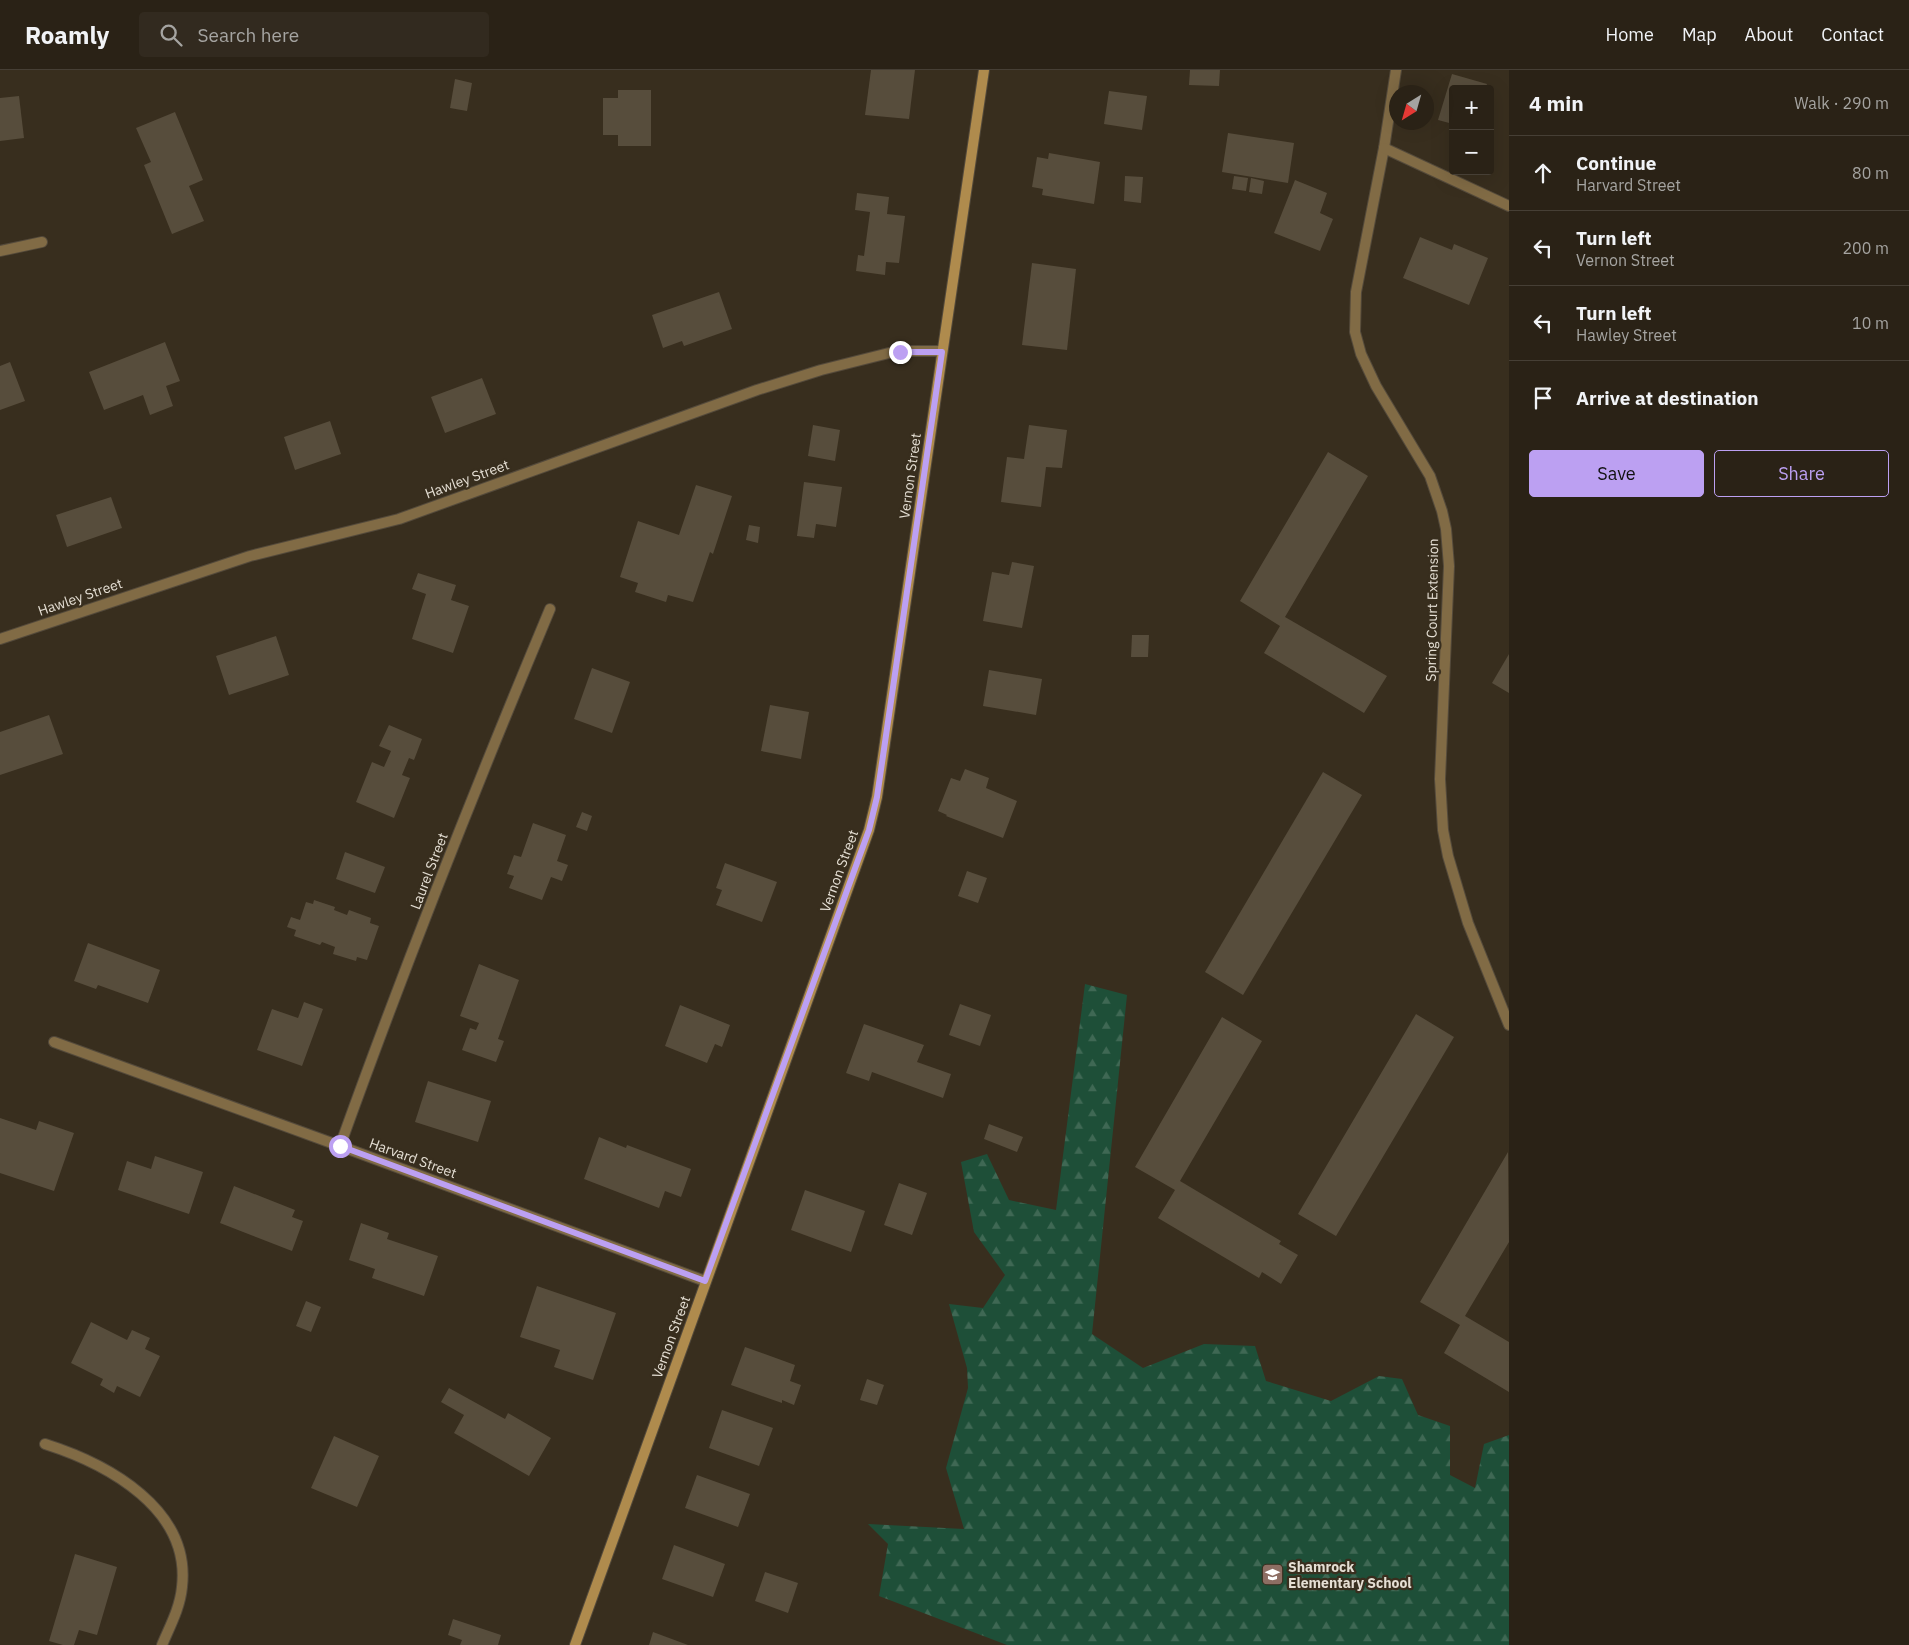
<!DOCTYPE html>
<meta charset="utf-8">
<style>
body{margin:0;font-family:"IBM Plex Sans",sans-serif;background:#322a1f;color:#f1f3f6}
.controls{position:absolute;right:15px;top:15px;display:grid;overflow:hidden;border-radius:5px;box-shadow:0 5px 20px #0002}
.controls button{width:45px;height:45px;display:grid;place-items:center;padding:0;border:0;border-bottom:1px solid #463f35;background:#2a2216;color:#f1f3f6;font:25px sans-serif}
.compass{position:absolute;left:1389px;top:15px;width:45px;height:45px;border-radius:50%;background:#2a2216;box-shadow:0 5px 20px #0002;rotate:217deg}
.stop{position:absolute;width:15px;height:15px;margin:-11px;border:4px solid #bca0f2;border-radius:50%;background:#fff}
.stop.end{background:#bca0f2;border-color:#fff;box-shadow:0 1px 5px #0008}
.list{margin:0;padding:0;list-style:none}
h2{display:flex;justify-content:space-between;align-items:center;height:65px;margin:0;padding:0 20px;font-size:21px}
h2 small{font-size:16px;font-weight:400;color:#a5a4a1}
.list li{display:grid;grid-template-columns:32px 1fr auto;gap:15px;align-items:center;box-sizing:border-box;height:75px;padding:0 20px;border-top:1px solid #463f35}
.list b{display:block;font-size:19px;white-space:nowrap}
.list p{margin:0;font-size:16px;white-space:nowrap;color:#a5a4a1}
.list em{font-size:16px;font-style:normal;color:#a5a4a1}
.actions{display:flex;gap:10px;padding:15px 20px}
.actions a{flex:1;padding:11px 0;border:1px solid #bca0f2;border-radius:5px;text-align:center;font-size:18px;color:#bca0f2}
.actions .main{background:#bca0f2;color:#111}
.icon{flex:none;width:28px;height:28px;fill:none;stroke:currentColor;stroke-width:2;stroke-linecap:round;stroke-linejoin:round}
.map{position:relative;flex:none;width:1509px;height:1575px;overflow:hidden}
header{display:flex;align-items:center;gap:30px;box-sizing:border-box;height:70px;padding:0 25px;background:#2a2216;border-bottom:1px solid #463f35}
header strong{font-size:24px}
nav{display:flex;gap:28px;margin-inline-start:auto;font-size:18px}
.search{width:350px;height:45px;background:#322a1f;display:flex;align-items:center;gap:12px;box-sizing:border-box;padding:0 18px;border-radius:5px;color:#a5a4a1;font-size:19px}
main{display:flex}
aside{flex:1;background:#2a2216}
.map>svg:first-child{display:block}
</style>
<header>
<strong>Roamly</strong>
<div class="search"><svg class="icon" aria-label="search" viewBox="0 0 24 24"><circle cx="10" cy="10" r="6"/><path d="M15 15l6 6"/></svg>Search here</div>
<nav><a>Home</a><a>Map</a><a>About</a><a>Contact</a></nav>
</header>
<main>
<div class="map">
<svg width="1509" height="1575" viewBox="0 0 1509 1575">
<defs>
<pattern id="forest-firs" width="22" height="20" patternUnits="userSpaceOnUse" patternTransform="scale(1.25)"><rect width="22" height="20" fill="#1e4f38"/><path d="M5 1l3.5 6h-7zM16 11l3.5 6h-7z" fill="#3f6854"/></pattern>
</defs>
<rect width="100%" height="100%" fill="#382e1e"/>
<polygon fill="url(#forest-firs)" points="1085,914 1127,925 1092,1264 1143,1298 1204,1274 1255,1276 1266,1311 1331,1331 1379,1306 1402,1309 1418,1345 1450,1356 1450,1405 1475,1418 1484,1374 1509,1365 1509,1575 1007,1575 879,1526 888,1474 868,1454 964,1459 946,1398 968,1318 967,1298 949,1234 983,1238 1005,1205 974,1162 961,1092 987,1084 1009,1130 1056,1140"/>
<g fill="#574d3c">
<polygon points="871,0 915,0 909,49 865,45"/>
<polygon points="1190,0 1220,0 1219,16 1189,15"/>
<polygon points="1452,4 1487,14 1485,19 1453,19 1453,54 1438,50"/>
<polygon points="455,9 472,13 467,41 450,38"/>
<polygon points="618,20 651,20 651,76 618,76 618,65 603,65 603,28 618,28"/>
<polygon points="1109,21 1147,26 1142,60 1104,54"/>
<polygon points="19,26 24,68 0,71 0,28"/>
<polygon points="175,42 203,110 189,116 204,151 172,164 144,95 151,92 136,58"/>
<polygon points="1228,63 1294,73 1288,113 1222,102"/>
<polygon points="1049,83 1100,92 1094,134 1042,125 1043,119 1032,117 1037,87 1048,89"/>
<polygon points="1125,106 1143,107 1141,133 1124,131"/>
<polygon points="1234,106 1248,108 1246,121 1232,119"/>
<polygon points="1251,108 1264,111 1262,124 1249,122"/>
<polygon points="1295,110 1327,123 1320,143 1333,149 1320,181 1274,163"/>
<polygon points="857,123 889,127 887,144 905,146 899,193 886,192 885,205 856,201 858,185 864,186 870,142 855,140"/>
<polygon points="1420,167 1452,180 1454,174 1488,188 1469,235 1403,208"/>
<polygon points="1032,193 1076,199 1067,280 1022,275"/>
<polygon points="719,222 732,259 684,276 682,271 663,278 652,245"/>
<polygon points="165,272 180,311 166,316 173,336 150,345 143,325 104,340 89,302"/>
<polygon points="10,292 25,331 0,340 0,296"/>
<polygon points="482,308 496,344 445,363 431,327"/>
<polygon points="330,351 341,384 295,400 284,367"/>
<polygon points="813,355 840,360 835,391 808,386"/>
<polygon points="1029,355 1067,360 1062,398 1046,397 1041,437 1001,432 1007,387 1024,389"/>
<polygon points="1328,382 1368,406 1285,547 1387,606 1364,643 1264,583 1280,556 1240,531"/>
<polygon points="804,412 842,417 836,457 816,454 814,468 797,466"/>
<polygon points="696,415 732,426 713,484 710,482 693,532 668,525 666,532 635,522 638,513 620,507 638,451 679,465"/>
<polygon points="111,427 122,458 67,477 56,445"/>
<polygon points="749,455 760,457 758,473 746,470"/>
<polygon points="1012,492 1034,496 1022,558 983,551 992,502 1009,505"/>
<polygon points="418,503 456,515 451,530 469,536 453,583 412,569 426,524 412,519"/>
<polygon points="1132,565 1149,565 1148,587 1131,587"/>
<polygon points="276,566 289,605 229,625 216,586"/>
<polygon points="1509,584 1509,623 1492,613"/>
<polygon points="592,598 630,612 612,663 574,649"/>
<polygon points="989,600 1042,609 1036,645 983,636"/>
<polygon points="770,635 809,642 801,689 761,681"/>
<polygon points="49,645 63,684 0,705 0,662"/>
<polygon points="389,655 422,669 414,690 409,688 402,705 410,708 394,748 356,732 372,692 384,697 391,681 379,676"/>
<polygon points="965,699 989,708 986,718 1017,731 1003,768 946,746 947,745 938,741 951,708 960,711"/>
<polygon points="1323,702 1362,725 1243,925 1205,902"/>
<polygon points="582,742 592,746 587,761 576,757"/>
<polygon points="533,753 566,765 557,791 568,795 562,811 551,807 542,830 509,818 514,806 507,804 514,785 521,787"/>
<polygon points="345,782 385,797 375,823 336,809"/>
<polygon points="725,793 777,812 762,852 716,835 722,820 716,818"/>
<polygon points="967,801 987,808 978,833 958,826"/>
<polygon points="314,830 335,837 334,840 347,845 349,840 371,848 370,853 379,856 367,890 357,887 356,891 333,884 335,877 322,872 320,875 294,866 296,860 287,857 291,847 300,850 306,832 313,834"/>
<polygon points="88,873 160,900 148,933 98,915 96,919 74,911"/>
<polygon points="479,894 519,910 498,969 504,971 496,992 462,980 470,958 476,960 479,953 460,946"/>
<polygon points="304,932 323,939 302,996 257,980 272,939 298,948"/>
<polygon points="960,934 991,945 980,976 949,965"/>
<polygon points="680,935 730,955 722,977 715,974 707,993 665,976"/>
<polygon points="1416,944 1454,967 1336,1166 1298,1144"/>
<polygon points="1222,947 1262,971 1180,1111 1281,1171 1279,1174 1298,1185 1281,1214 1262,1202 1259,1208 1158,1148 1175,1120 1135,1097"/>
<polygon points="864,954 924,975 917,992 951,1004 943,1028 872,1002 869,1011 846,1003"/>
<polygon points="428,1011 491,1031 478,1072 415,1052"/>
<polygon points="0,1048 36,1060 39,1051 74,1063 54,1121 0,1103"/>
<polygon points="989,1054 1023,1067 1017,1082 984,1069"/>
<polygon points="599,1067 626,1078 627,1075 691,1099 681,1127 665,1121 659,1138 584,1109"/>
<polygon points="1508,1082 1509,1172 1465,1246 1509,1272 1509,1322 1444,1283 1460,1255 1420,1232"/>
<polygon points="155,1086 203,1102 189,1144 118,1120 127,1091 151,1099"/>
<polygon points="899,1113 927,1123 912,1165 884,1155"/>
<polygon points="234,1116 295,1140 292,1147 303,1151 292,1181 220,1153"/>
<polygon points="805,1120 865,1141 851,1182 791,1160"/>
<polygon points="361,1153 389,1163 387,1169 438,1186 424,1226 372,1208 375,1199 349,1190"/>
<polygon points="537,1216 616,1243 593,1310 554,1297 560,1280 520,1267"/>
<polygon points="306,1231 321,1237 311,1262 296,1256"/>
<polygon points="91,1252 127,1270 132,1260 150,1268 145,1279 160,1286 140,1327 117,1316 114,1323 100,1315 103,1309 71,1293"/>
<polygon points="745,1277 795,1295 790,1311 801,1315 794,1335 782,1330 782,1333 731,1315"/>
<polygon points="867,1309 884,1315 877,1335 860,1330"/>
<polygon points="449,1318 505,1349 508,1343 551,1368 529,1406 454,1363 464,1345 441,1332"/>
<polygon points="722,1340 773,1358 759,1396 709,1378"/>
<polygon points="334,1366 379,1386 357,1437 311,1418"/>
<polygon points="697,1405 750,1424 738,1457 685,1438"/>
<polygon points="674,1475 725,1494 713,1527 662,1509"/>
<polygon points="75,1484 117,1497 97,1565 79,1560 74,1575 63,1575 49,1571"/>
<polygon points="765,1502 798,1513 788,1543 755,1531"/>
<polygon points="453,1549 501,1565 498,1575 460,1575 462,1570 448,1565"/>
<polygon points="653,1562 688,1575 649,1575"/>
</g>
<g fill="none" stroke-linecap="round" stroke-linejoin="round">
<defs>
<g id="street">
<polyline points="1396,0 1384,78 1356,222 1355,262 1361,284 1376,316 1430,406 1442,441 1446,459 1449,496 1440,709 1443,760 1448,786 1468,853 1509,955"/>
<polyline points="1384,78 1509,136"/>
<polyline points="0,181 42,172"/>
<polyline points="0,569 250,486 399,449 757,320 821,300 893,282 907,281 942,281"/>
<polyline points="54,972 340,1076 705,1211"/>
<path d="M 340,1076 C 405,895 476,716 550,539"/>
<path d="M 45,1374 C 108,1394 191,1439 182,1517 C 180,1538 170,1556 162,1575"/>
</g>
<polyline id="secondary" points="575,1575 869,760 877,727 984,0"/>
</defs>
<use href="#street" stroke="#544a3b" stroke-width="12"/>
<use href="#secondary" stroke="#544a3b" stroke-width="12"/>
<use href="#street" stroke="#816b45" stroke-width="10"/>
<use href="#secondary" stroke="#af8b4d" stroke-width="10"/>
</g>
<g fill="none" stroke-linecap="round" stroke-linejoin="round">
<polyline stroke="#bca0f2" stroke-width="6" points="340,1076 705,1211 869,760 877,727 942,282 900,282"/>
</g>
<defs>
<symbol id="school-square" viewBox="-11 -11 22 22"><rect x="-9" y="-9" width="18" height="18" rx="4" fill="#8d6e63" stroke="#382e1e"/><path d="M0-5L7-2L0 1L-7-2ZM-4 1L0 2.5L4 1V4Q0 6-4 4Z" fill="#fff"/></symbol>
</defs>
<g fill-rule="evenodd">
<use href="#school-square" x="1260" y="1492" width="25" height="25"/>
</g>
<g text-anchor="middle" dominant-baseline="central" stroke-width="4.5" stroke-linejoin="round" paint-order="stroke">
<g font-size="14" fill="#e5dfd4" stroke="#382e1e">
<text transform="translate(910 406) rotate(-82)">Vernon Street</text>
<text transform="translate(467 409) rotate(-20)">Hawley Street</text>
<text transform="translate(80 527) rotate(-19)">Hawley Street</text>
<text transform="translate(1432 540) rotate(-89)">Spring Court Extension</text>
<text transform="translate(429 801) rotate(-69)">Laurel Street</text>
<text transform="translate(839 801) rotate(-70)">Vernon Street</text>
<text transform="translate(413 1088) rotate(20)">Harvard Street</text>
<text transform="translate(671 1267) rotate(-70)">Vernon Street</text>
</g>
<g font-size="14" font-weight="bold" fill="#e5dfd4" stroke="#382e1e" text-anchor="start">
<text x="1288" y="1497">Shamrock<tspan x="1288" dy="16">Elementary School</tspan></text>
</g>
</g>
</svg>
<div class="controls">
<button>+</button>
<button>−</button>
</div>
<svg class="compass" viewBox="-18 -18 36 36"><path d="M0-13l5 13h-10z" fill="#e53935"/><path d="M0 13l5-13h-10z" fill="#a5a4a1"/></svg>
<div class="stop" style="left:340px;top:1076px"></div>
<div class="stop end" style="left:900px;top:282px"></div>
</div>
<aside>
<h2>4 min<small>Walk · 290 m</small></h2>
<ul class="list">
<li><svg class="icon" aria-label="ahead" viewBox="0 0 24 24"><path d="M12 20V5M6 11l6-6 6 6"/></svg><div><b>Continue</b><p>Harvard Street</p></div><em>80 m</em></li>
<li><svg class="icon" aria-label="left" viewBox="0 0 24 24"><path d="M17 20v-9H6M10 6l-5 5 5 5"/></svg><div><b>Turn left</b><p>Vernon Street</p></div><em>200 m</em></li>
<li><svg class="icon" aria-label="left" viewBox="0 0 24 24"><path d="M17 20v-9H6M10 6l-5 5 5 5"/></svg><div><b>Turn left</b><p>Hawley Street</p></div><em>10 m</em></li>
<li><svg class="icon" aria-label="arrive" viewBox="0 0 24 24"><path d="M6 21V4h12l-3 4 3 4H6"/></svg><div><b>Arrive at destination</b></div></li>
</ul>
<div class="actions"><a class="main">Save</a><a>Share</a></div>
</aside>
</main>
